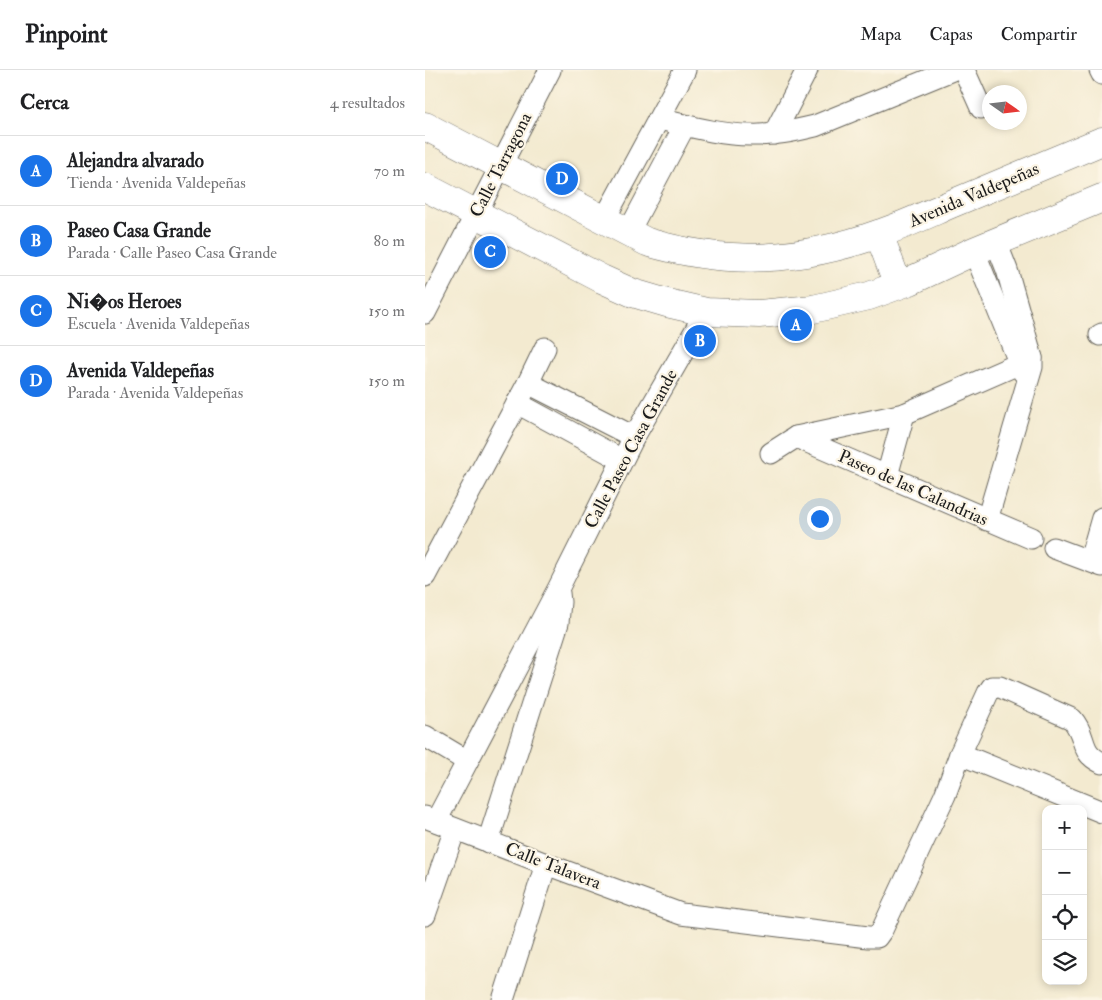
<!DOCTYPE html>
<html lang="es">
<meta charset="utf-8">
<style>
body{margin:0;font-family:"IM FELL Double Pica",serif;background:#f2f2f2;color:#202124}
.controls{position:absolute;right:15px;bottom:15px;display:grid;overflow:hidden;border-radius:10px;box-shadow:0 2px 8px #0003}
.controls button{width:45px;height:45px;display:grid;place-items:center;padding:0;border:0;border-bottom:1px solid #e0e0e0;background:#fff;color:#202124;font:25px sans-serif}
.compass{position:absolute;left:557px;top:15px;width:45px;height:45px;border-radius:50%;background:#fff;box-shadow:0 2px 8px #0003;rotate:104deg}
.you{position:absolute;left:394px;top:448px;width:18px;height:18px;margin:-12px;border:4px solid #fff;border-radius:50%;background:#1a73e8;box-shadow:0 0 0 8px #1a73e833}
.badge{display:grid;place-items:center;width:32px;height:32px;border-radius:50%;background:#1a73e8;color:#fff;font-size:16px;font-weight:700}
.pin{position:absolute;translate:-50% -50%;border:2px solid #fff;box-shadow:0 1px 5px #0006}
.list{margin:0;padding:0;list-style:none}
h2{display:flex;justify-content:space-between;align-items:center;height:65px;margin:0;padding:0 20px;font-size:21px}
h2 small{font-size:16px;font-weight:400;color:#757577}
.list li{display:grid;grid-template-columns:32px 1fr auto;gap:15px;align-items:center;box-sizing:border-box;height:70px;padding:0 20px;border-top:1px solid #e0e0e0}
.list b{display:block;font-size:19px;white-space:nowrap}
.list p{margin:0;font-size:16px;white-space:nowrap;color:#757577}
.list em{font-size:16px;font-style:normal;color:#757577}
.icon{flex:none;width:28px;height:28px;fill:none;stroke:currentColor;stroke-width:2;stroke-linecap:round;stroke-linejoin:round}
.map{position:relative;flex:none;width:677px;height:930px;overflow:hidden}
header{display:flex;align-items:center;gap:30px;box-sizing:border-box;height:70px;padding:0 25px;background:#fff;border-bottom:1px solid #e0e0e0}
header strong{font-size:24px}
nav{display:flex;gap:28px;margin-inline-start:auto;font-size:18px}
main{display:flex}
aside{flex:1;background:#fff}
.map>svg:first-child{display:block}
</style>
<header>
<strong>Pinpoint</strong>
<nav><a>Mapa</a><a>Capas</a><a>Compartir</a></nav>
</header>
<main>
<aside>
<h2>Cerca<small>4 resultados</small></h2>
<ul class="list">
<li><span class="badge">A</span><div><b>Alejandra alvarado</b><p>Tienda · Avenida Valdepeñas</p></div><em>70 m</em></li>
<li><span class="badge">B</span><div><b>Paseo Casa Grande</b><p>Parada · Calle Paseo Casa Grande</p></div><em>80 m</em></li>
<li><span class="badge">C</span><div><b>Ni�os Heroes</b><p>Escuela · Avenida Valdepeñas</p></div><em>150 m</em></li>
<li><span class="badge">D</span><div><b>Avenida Valdepeñas</b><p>Parada · Avenida Valdepeñas</p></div><em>150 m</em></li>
</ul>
</aside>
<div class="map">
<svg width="677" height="930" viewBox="0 0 677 930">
<rect width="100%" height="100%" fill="#fcf5e5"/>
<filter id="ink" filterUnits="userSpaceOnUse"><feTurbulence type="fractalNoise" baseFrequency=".02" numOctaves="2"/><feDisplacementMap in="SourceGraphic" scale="10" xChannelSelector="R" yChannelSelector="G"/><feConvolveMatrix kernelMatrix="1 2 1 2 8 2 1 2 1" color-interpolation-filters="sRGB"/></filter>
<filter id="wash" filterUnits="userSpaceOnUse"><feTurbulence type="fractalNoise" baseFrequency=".0096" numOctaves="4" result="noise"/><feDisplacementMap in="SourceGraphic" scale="20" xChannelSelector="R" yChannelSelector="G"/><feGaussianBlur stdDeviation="1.12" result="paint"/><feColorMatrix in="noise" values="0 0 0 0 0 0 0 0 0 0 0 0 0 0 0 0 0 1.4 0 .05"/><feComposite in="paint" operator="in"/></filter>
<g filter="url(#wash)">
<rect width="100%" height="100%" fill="#f3ead0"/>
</g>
<g filter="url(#ink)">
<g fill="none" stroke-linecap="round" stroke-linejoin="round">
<defs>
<g id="street">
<polyline points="539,0 556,38"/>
<polyline points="675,0 677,4"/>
<path d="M 234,49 C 264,56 294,65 325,65 C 347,66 369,61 390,56 L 527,0"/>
<polyline points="349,64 382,0"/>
<polyline points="179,150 260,0"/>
<polyline points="203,163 260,55"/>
<polyline points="549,181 598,302"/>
<polyline points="0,243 125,0"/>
<polyline points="675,265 677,264"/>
<polyline points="103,313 209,367"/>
<polyline points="92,333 197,390"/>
<polyline points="371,367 606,468"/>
<polyline points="346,383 371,367 479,344 607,288"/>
<polyline points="462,406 479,344"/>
<polyline points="562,450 607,297 607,288 582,200 571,172"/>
<polyline points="629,478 677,496"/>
<polyline points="665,490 677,448"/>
<polyline points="0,506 103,313 120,278"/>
<polyline points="0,666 42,691"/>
<polyline points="535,684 677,742"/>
<path d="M 0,747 L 121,794 L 256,844 L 443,867 L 452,867 L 457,860 L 520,725 L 535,684 L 563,623 L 567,617 L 575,617 L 647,649 C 663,667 653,682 677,693"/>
<polyline points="11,751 134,517 209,367 281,242"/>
<polyline points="63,772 133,553 135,532 134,523"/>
<polyline points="0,845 30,759"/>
<polyline points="78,930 121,794"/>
</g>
<g id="secondary">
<path d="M 0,56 L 222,172 C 304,196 376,192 456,163 C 480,155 503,144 526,134 C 576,113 627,92 677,71"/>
<polyline points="0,117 177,209 208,223 242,233 281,242 334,244 388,239 444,226 485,211 549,181 677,128"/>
<polyline points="454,164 473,215"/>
</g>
</defs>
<use href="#street" stroke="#67645b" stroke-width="23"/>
<use href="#secondary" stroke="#67645b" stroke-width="29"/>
<use href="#street" stroke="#fff" stroke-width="21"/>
<use href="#secondary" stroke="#fff" stroke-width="28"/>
</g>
</g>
<g text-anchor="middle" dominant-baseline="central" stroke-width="4.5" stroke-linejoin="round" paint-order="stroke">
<g font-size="18" fill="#1c1c1c" stroke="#fcf5e5">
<text transform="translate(76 95) rotate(-63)">Calle Tarragona</text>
<text transform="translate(549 125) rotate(-23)">Avenida Valdepeñas</text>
<text transform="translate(206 379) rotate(-62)">Calle Paseo Casa Grande</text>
<text transform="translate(488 418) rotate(24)">Paseo de las Calandrias</text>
<text transform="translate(128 796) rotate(21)">Calle Talavera</text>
</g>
</g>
</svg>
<div class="controls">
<button>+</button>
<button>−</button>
<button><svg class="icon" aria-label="locate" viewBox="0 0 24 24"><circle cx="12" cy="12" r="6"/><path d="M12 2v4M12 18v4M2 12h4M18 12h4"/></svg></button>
<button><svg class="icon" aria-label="layers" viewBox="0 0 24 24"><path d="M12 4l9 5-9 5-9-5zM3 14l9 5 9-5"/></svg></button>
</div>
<svg class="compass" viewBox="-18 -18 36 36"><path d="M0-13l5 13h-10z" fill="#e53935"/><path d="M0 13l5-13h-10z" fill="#757577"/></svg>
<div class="you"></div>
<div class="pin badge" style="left:371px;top:255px">A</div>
<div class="pin badge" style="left:275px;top:271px">B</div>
<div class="pin badge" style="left:65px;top:182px">C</div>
<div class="pin badge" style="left:137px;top:109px">D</div>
</div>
</main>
